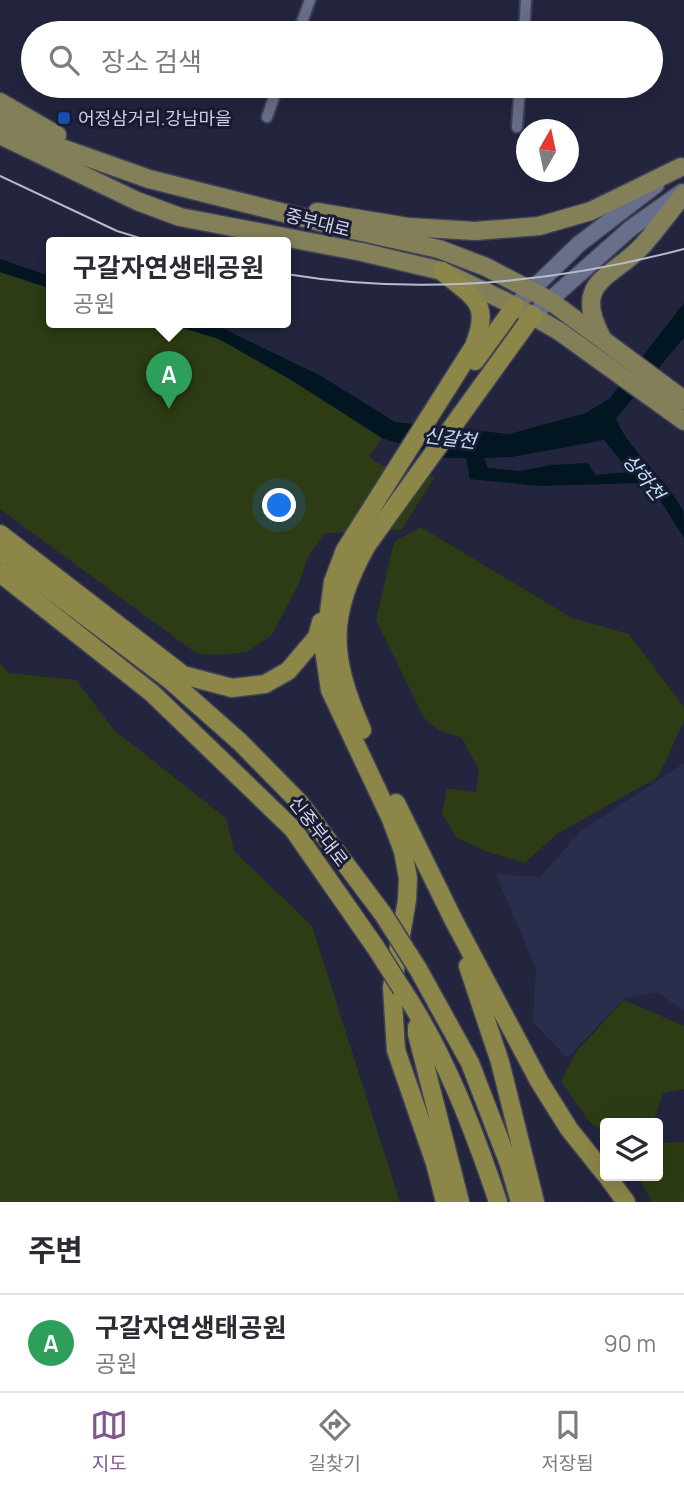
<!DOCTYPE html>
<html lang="ko">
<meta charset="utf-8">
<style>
body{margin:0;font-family:Manrope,"Noto Sans KR",sans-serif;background:#f7f7f7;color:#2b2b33}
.controls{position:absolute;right:21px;bottom:21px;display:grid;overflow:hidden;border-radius:7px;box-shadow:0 7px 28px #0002}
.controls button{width:63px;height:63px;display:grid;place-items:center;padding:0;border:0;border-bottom:2px solid #e1e1e2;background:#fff;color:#2b2b33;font:35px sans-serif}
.compass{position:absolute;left:516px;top:119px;width:63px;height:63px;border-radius:50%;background:#fff;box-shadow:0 7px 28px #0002;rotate:9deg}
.you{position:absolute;left:280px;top:506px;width:24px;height:24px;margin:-18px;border:5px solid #fff;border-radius:50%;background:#1a73e8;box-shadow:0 0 0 10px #1a73e833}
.badge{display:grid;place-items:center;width:46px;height:46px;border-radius:50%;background:#82578c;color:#fff;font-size:23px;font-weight:700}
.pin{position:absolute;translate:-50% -58px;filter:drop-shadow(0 2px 4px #0008)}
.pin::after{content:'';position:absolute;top:37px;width:24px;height:21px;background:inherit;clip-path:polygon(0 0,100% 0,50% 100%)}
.popup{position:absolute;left:46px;top:237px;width:245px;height:91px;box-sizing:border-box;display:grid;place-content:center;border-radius:7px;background:#fff;filter:drop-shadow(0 2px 5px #0005);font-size:23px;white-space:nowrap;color:#7c7c81}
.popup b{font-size:26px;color:#2b2b33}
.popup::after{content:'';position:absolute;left:50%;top:100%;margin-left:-14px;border:14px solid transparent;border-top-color:#fff}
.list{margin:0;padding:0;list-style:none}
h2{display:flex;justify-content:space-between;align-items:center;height:91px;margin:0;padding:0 28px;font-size:30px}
h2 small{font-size:23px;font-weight:400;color:#7c7c81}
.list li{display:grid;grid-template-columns:46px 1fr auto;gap:21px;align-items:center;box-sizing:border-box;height:98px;padding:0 28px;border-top:2px solid #e1e1e2}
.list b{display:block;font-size:26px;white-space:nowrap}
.list p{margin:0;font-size:23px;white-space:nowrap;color:#7c7c81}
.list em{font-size:23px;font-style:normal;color:#7c7c81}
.icon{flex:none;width:38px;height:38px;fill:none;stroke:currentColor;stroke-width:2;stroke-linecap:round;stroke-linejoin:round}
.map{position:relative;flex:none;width:684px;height:1202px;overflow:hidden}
.search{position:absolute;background:#fff;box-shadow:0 7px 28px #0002;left:21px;right:21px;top:21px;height:77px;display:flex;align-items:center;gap:18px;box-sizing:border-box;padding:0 24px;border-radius:38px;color:#7c7c81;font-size:26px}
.sheet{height:189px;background:#fff}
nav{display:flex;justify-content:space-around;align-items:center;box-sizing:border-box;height:98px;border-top:2px solid #e1e1e2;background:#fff;font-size:19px;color:#7c7c81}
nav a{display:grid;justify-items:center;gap:4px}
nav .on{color:#82578c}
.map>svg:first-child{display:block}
</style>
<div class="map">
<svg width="684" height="1202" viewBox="0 0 684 1202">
<rect width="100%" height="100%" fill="#22253d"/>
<polygon fill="#2a2e4c" points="684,763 684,1011 657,992 625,998 567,1058 533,1022 536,969 496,874 540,877 581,831"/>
<g fill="#2d3c14">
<polygon points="0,272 52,289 52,323 167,323 219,339 293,381 382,438 369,457 381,465 435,477 401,530 325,533 309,555 298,585 272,635 247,652 216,655 196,653 0,509"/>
<polygon points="421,527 572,618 629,634 684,707 684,721 658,777 557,834 525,863 488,852 457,838 442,814 447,788 476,792 479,770 462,738 439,730 424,718 376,620 394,542"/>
<polygon points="0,663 9,673 76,680 114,730 226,818 234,851 312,926 400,1202 0,1202"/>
<polygon points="624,1000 684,1026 684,1089 663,1093 653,1123 605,1123 605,1134 588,1120 561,1081 577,1051"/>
<polygon points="684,1142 684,1202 652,1202 638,1176 658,1176 658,1143"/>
</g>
<g fill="#021621" fill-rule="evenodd">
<polygon points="0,259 52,277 52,289 0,272"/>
<path d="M 684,303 L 684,338 L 616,418 C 626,448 668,480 683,511 C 684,518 684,529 684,538 L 657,495 L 641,483 L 540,486 L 470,479 L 466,458 L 445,458 L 382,438 L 293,381 L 219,339 L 167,323 L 208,323 L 220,327 L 321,376 L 395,422 L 509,434 L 586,413 L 610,398 ZM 604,440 L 630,472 L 595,475 L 588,463 L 551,465 L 521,471 L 488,468 L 484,458 L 512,457 Z"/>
</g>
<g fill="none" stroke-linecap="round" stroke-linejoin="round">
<defs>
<g id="minor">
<polyline points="298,33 310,0"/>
<polyline points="524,33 526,0"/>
<polyline points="267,117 278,86"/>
<polyline points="517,127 520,86"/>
</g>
<g id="secondary">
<polyline points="515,306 579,244 656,185"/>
<polyline points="533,315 631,228 682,192"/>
</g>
<g id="primary">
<polyline points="0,102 57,135"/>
<polyline points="0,119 53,145 149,179 348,229 439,249 486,267 549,300 684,400"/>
<polyline points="0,135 137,201 180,217 362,252 442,271 515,306 559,331 684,421"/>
<polyline points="317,212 408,227 475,231 539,226 591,211 681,167"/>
<path d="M 601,336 C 572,280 612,279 643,245 C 657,229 670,211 684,194"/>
</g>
<g id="trunk">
<path d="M 442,271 C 472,298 492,300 474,346 L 345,550 L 333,582 L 324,650 L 330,690 L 391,819 L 403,851 L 408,878 L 407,900 L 392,987 L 396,1050 L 435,1163 L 445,1202"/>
<polyline points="475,361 515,306"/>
<polyline points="0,534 183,675 232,688 265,684 288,671 317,637 321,622"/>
<polyline points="0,552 170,680 240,742 299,802 383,914"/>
<polyline points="0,573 152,693 293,829 376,948"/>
<path d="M 362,730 C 330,656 327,617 367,545 L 533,315"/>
<polyline points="396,803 453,919 539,1081 569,1129 605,1174"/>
<polyline points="468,966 500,1062 535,1202"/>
<polyline points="418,969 470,1063 509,1164 520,1202"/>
<path d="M 402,989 C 444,1052 474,1130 498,1202"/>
<polyline points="417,1027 417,1034 460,1202"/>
<polyline points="607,1176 626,1202"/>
</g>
</defs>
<use href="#minor" stroke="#3f4156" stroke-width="14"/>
<use href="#secondary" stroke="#3f4156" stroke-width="19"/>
<use href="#primary" stroke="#3f4156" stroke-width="21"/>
<use href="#trunk" stroke="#3f4156" stroke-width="21"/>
<use href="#minor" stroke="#696e8a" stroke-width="10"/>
<use href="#secondary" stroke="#696e8a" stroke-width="16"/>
<use href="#primary" stroke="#838059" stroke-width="18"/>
<use href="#trunk" stroke="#8c8648" stroke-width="18"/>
<g stroke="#b8bbcc" stroke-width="2">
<polyline points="0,176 117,231 156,243"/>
<path d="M 286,274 C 420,296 554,283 684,249"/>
</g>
<defs>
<g id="trunk-bridge">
<polyline points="383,914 418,969"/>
<polyline points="376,948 402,989"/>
</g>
</defs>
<use href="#trunk-bridge" stroke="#3f4156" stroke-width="21" stroke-linecap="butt"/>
<use href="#trunk-bridge" stroke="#8c8648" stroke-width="18"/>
</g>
<rect fill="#1a4fb4" stroke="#191c33" stroke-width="2.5" x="57" y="111" width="14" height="14" rx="3.5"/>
<g text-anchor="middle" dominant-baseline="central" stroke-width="6" stroke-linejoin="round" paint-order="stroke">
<g font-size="18" fill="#d1d4e4" stroke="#191c33" text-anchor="start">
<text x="78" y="118">어정삼거리.강남마을</text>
</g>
<g font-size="18" fill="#d1d4e4" stroke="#191c33">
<text transform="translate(318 222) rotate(14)">중부대로</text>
<text transform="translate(319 831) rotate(52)">신중부대로</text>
</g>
<g font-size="19" font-style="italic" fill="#bee2f7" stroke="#191c33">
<text transform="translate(450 438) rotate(7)">신갈천</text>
<text transform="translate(644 477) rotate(51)">상하천</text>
</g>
</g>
</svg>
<div class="controls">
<button><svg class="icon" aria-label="layers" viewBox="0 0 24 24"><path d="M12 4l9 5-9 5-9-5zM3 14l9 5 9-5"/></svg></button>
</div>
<svg class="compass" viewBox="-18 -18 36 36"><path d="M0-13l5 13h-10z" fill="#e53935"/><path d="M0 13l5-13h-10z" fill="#7c7c81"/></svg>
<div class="you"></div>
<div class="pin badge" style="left:169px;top:409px;background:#2e9e5b">A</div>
<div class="popup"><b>구갈자연생태공원</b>공원</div>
<div class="search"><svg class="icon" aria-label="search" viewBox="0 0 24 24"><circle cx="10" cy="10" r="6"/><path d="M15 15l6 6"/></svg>장소 검색</div>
</div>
<section class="sheet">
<h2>주변<small></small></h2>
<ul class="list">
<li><span class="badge" style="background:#2e9e5b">A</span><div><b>구갈자연생태공원</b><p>공원</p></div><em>90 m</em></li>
</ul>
</section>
<nav>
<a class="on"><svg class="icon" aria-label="map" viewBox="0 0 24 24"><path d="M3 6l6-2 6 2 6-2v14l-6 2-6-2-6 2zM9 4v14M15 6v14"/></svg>지도</a>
<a><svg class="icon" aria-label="directions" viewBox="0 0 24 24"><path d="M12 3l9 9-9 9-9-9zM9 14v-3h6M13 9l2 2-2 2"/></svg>길찾기</a>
<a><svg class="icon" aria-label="saved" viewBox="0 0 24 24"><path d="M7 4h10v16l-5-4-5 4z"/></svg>저장됨</a>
</nav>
